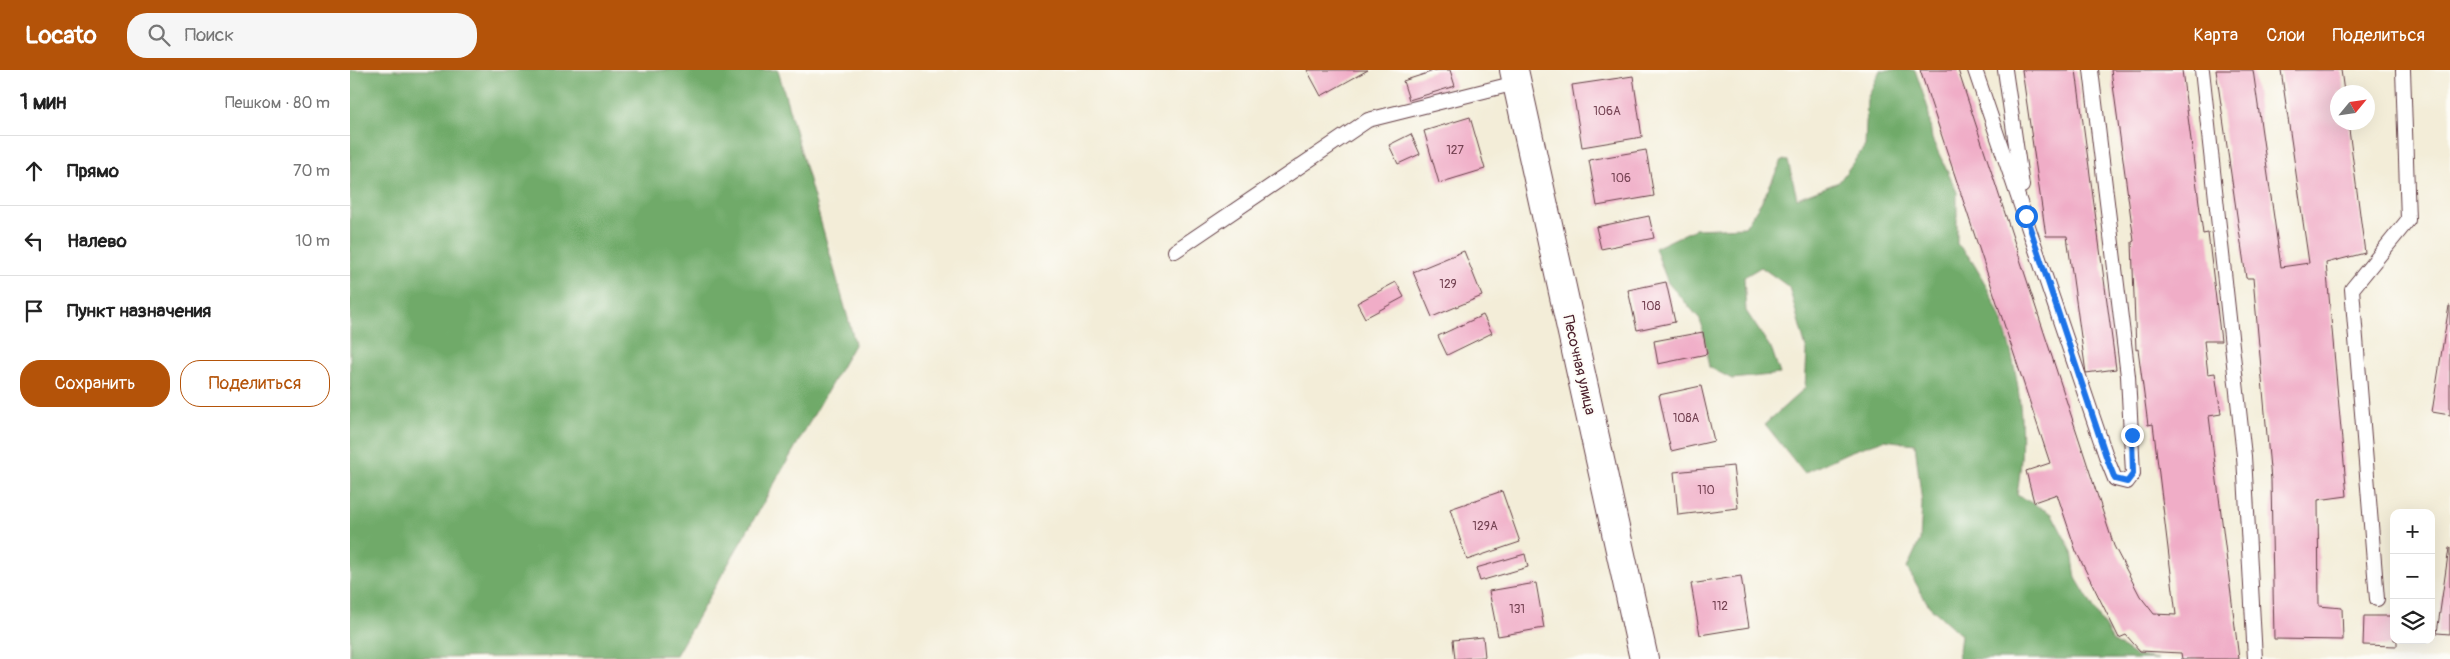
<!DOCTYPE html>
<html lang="ru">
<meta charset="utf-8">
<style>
body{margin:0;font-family:Pangolin,sans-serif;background:#f6f6f6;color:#222}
.controls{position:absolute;right:15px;bottom:15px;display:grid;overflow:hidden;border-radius:10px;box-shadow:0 5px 20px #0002}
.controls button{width:45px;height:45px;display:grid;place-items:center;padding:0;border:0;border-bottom:1px solid #e0e0e0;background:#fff;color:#222;font:25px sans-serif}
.compass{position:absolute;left:1980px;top:15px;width:45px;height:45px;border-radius:50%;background:#fff;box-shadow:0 5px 20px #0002;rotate:61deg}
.stop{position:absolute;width:15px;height:15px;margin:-11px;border:4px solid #1a73e8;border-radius:50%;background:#fff}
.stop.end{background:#1a73e8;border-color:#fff;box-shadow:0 1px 5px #0008}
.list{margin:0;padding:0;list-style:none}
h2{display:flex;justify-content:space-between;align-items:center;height:65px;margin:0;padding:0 20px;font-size:21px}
h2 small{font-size:16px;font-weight:400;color:#767676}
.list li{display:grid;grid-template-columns:32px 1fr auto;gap:15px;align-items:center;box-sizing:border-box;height:70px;padding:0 20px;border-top:1px solid #e0e0e0}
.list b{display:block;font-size:19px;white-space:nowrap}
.list em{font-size:16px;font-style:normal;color:#767676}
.actions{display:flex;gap:10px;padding:15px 20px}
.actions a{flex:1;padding:11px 0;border:1px solid #b45309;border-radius:20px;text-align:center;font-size:18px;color:#b45309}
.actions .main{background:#b45309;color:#fff}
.icon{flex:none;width:28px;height:28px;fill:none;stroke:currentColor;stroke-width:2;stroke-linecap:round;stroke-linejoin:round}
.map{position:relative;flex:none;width:2100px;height:589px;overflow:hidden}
header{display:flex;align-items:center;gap:30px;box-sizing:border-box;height:70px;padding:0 25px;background:#b45309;color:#fff}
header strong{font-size:24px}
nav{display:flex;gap:28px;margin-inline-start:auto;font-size:18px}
.search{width:350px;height:45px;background:#f6f6f6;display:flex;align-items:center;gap:12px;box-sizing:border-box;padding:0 18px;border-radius:20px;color:#767676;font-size:19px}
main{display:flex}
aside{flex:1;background:#fff}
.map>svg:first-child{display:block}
</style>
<header>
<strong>Locato</strong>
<div class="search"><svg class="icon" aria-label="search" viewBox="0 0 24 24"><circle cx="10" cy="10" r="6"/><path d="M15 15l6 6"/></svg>Поиск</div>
<nav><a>Карта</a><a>Слои</a><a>Поделиться</a></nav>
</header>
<main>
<aside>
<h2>1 мин<small>Пешком · 80 m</small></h2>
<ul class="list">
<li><svg class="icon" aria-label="ahead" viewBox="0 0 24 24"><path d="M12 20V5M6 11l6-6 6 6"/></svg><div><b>Прямо</b></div><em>70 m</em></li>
<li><svg class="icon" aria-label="left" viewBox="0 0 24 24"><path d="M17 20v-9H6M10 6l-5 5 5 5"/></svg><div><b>Налево</b></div><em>10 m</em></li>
<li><svg class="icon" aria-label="arrive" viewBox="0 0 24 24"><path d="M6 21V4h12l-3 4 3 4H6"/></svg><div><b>Пункт назначения</b></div></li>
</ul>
<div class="actions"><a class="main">Сохранить</a><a>Поделиться</a></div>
</aside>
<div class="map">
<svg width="2100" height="589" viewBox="0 0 2100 589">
<rect width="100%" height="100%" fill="#fdfcf7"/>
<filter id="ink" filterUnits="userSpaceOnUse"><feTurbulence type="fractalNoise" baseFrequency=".02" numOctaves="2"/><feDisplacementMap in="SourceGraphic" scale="10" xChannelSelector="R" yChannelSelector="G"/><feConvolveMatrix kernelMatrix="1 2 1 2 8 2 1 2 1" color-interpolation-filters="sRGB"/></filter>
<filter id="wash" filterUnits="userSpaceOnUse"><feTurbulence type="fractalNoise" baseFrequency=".0096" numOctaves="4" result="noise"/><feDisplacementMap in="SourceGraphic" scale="20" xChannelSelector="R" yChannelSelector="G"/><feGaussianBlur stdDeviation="1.12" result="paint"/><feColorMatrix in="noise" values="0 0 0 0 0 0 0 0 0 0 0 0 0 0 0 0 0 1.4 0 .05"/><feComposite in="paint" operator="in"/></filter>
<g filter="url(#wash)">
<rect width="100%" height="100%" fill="#f3edd8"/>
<g fill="#6faa69" stroke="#5c644a">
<polygon points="0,0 428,0 505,273 326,585 0,589"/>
<path d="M 1530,0 L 1565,0 L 1578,38 L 1582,69 L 1607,122 L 1607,174 C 1619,184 1625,196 1633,210 C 1668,274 1679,354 1667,425 L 1702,444 L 1722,482 L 1726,508 L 1763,571 L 1786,586 L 1808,589 L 1608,589 L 1611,565 L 1579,536 L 1557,498 L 1570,470 L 1572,433 L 1565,374 L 1534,370 L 1499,382 L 1454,403 L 1415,354 L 1455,318 L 1457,282 L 1439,217 L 1411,197 L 1394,207 L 1396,241 L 1422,280 L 1430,304 L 1382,309 L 1359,297 L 1350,249 L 1318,213 L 1305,178 L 1345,159 L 1395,157 L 1413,129 L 1432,90 L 1438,91 L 1447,128 L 1489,112 L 1515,76 L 1517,29 Z"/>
</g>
<g id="blocks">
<g fill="#f0adc7">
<polygon points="957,0 1018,0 971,26"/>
<polygon points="1087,0 1100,0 1105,16 1059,30 1053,11"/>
<polygon points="1570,0 1608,0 1764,476 1790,526 1804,544 1826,545 1803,354 1798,355 1788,279 1786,280 1782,172 1784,171 1761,0 1832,0 1853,164 1858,163 1871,271 1854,271 1858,304 1865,303 1871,344 1859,346 1889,589 1832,589 1831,583 1790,581 1776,565 1769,568 1726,481 1707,424 1684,432 1676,401 1700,393"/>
<polygon points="1672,0 1726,0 1766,299 1736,303 1717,166 1696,166"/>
<polygon points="1866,0 1903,0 1931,197 1959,193 1931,0 1991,0 1994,22 1988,22 1988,52 1998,52 2015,183 1976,193 1997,426 1968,430 1969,536 1992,538 1993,570 1924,569 1921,410 1903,208 1896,208"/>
<polygon points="1283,6 1292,67 1232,77 1222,15"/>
<polygon points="1120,47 1135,99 1089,113 1074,61"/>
<polygon points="1061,64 1070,84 1048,94 1039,75"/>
<polygon points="1296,80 1304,126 1247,136 1239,90"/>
<polygon points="1299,146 1304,168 1251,179 1246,157"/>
<polygon points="1114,181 1132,226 1082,247 1063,202"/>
<polygon points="1046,212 1054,227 1015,248 1007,233"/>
<polygon points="1316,212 1325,252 1287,260 1278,220"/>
<polygon points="2099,236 2100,236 2100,345 2082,342"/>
<polygon points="1133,245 1142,263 1097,285 1088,266"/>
<polygon points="1353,262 1357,284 1308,294 1304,271"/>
<polygon points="1351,316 1364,371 1321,381 1309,325"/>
<polygon points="1383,396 1388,438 1328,445 1324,402"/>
<polygon points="1152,421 1170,472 1117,490 1100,439"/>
<polygon points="2099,478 2100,478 2100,564 2087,563"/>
<polygon points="1175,484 1178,497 1130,511 1126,498"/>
<polygon points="1391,506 1399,557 1350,565 1341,514"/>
<polygon points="1186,513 1194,558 1148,566 1139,521"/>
<polygon points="2014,546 2044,546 2044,570 2047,570 2047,576 2013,575"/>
<polygon points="1133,567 1135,587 1105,589 1103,570"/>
</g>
</g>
</g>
<g filter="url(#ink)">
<use href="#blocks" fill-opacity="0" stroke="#633e45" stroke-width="1"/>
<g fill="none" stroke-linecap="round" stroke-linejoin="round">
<defs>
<g id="lane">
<polyline points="1625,0 1757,389 1765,409 1777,412 1783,404 1778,306 1741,0"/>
<polyline points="1655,0 1672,116"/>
<polyline points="1852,0 1894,386 1905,589"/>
<polyline points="825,181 1018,50 1166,13"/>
<polyline points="2027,529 2002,219 2058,150 2053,0"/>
</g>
<polyline id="street" points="1164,0 1294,589"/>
</defs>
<use href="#lane" stroke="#633e45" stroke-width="16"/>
<use href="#street" stroke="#633e45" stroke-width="30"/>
<use href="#lane" stroke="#fff" stroke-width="14"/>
<use href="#street" stroke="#fff" stroke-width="28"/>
</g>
</g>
<g fill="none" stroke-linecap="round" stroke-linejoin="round" filter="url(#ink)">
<polyline stroke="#1a73e8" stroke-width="6" points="1676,146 1757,389 1765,409 1777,412 1783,404 1782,365"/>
</g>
<g text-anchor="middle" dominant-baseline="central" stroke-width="4" stroke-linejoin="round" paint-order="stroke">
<g font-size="12" fill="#744252">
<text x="1257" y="41">106А</text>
<text x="1105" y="80">127</text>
<text x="1271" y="108">106</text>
<text x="1098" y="214">129</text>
<text x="1301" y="236">108</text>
<text x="1336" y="348">108А</text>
<text x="1356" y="420">110</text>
<text x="1135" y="456">129А</text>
<text x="1370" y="536">112</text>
<text x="1167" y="539">131</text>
</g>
<g font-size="15" fill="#4a1f2b" stroke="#fdfcf7">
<text transform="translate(1229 295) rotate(77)">Песочная улица</text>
</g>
</g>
</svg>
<div class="controls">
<button>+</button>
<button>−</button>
<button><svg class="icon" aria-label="layers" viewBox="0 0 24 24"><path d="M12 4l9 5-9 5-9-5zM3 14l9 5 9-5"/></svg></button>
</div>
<svg class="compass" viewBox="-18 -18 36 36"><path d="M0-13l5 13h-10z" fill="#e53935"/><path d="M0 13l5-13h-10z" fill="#767676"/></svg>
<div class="stop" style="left:1676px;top:146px"></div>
<div class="stop end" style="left:1782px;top:365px"></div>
</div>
</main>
